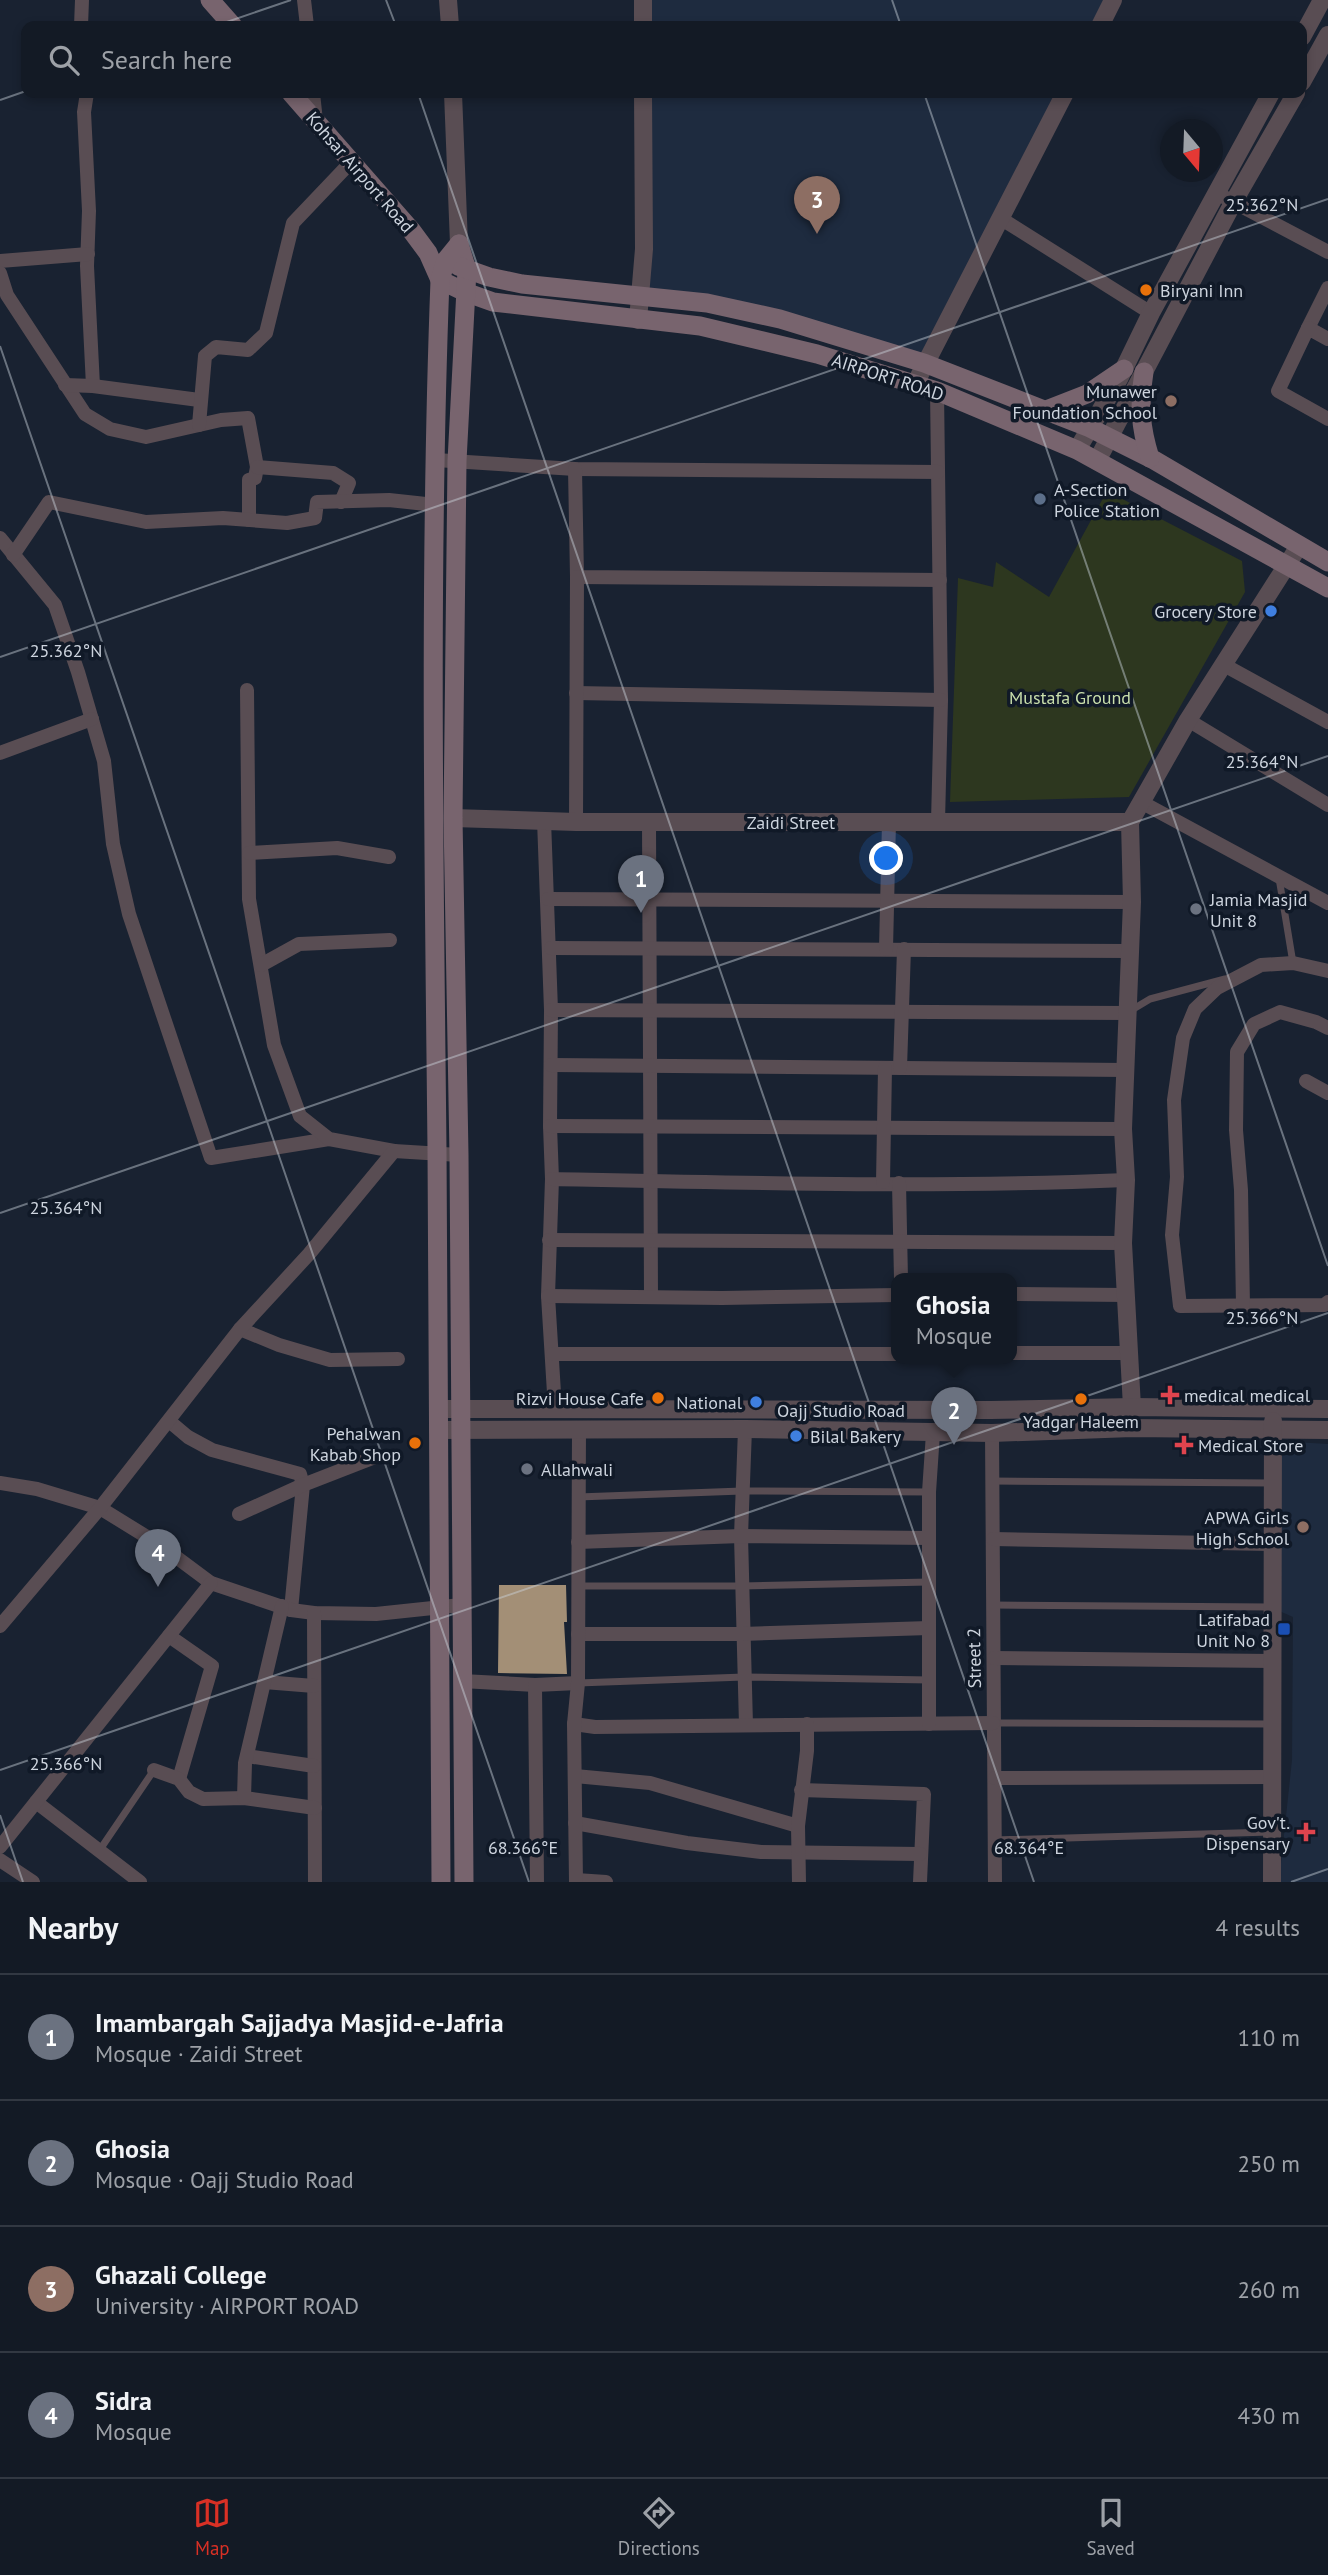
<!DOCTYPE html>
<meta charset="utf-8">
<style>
body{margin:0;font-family:"PT Sans",sans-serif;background:#202732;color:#f1f3f6}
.compass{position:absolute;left:1160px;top:119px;width:63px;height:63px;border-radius:50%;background:#131a25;box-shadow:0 4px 10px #0003;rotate:161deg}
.you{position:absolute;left:887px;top:859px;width:24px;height:24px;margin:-18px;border:5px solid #fff;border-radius:50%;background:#1a73e8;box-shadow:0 0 0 10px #1a73e833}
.badge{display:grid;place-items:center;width:46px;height:46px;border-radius:50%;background:#d93025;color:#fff;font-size:23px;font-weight:700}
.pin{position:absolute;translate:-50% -58px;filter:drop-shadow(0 2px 4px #0008)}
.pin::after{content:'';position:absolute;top:37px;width:24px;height:21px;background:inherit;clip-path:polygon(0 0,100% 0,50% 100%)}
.popup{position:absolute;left:891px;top:1273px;width:126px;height:91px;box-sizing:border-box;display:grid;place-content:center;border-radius:14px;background:#131a25;filter:drop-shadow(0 2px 5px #0005);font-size:23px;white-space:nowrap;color:#9da1a7}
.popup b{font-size:26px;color:#f1f3f6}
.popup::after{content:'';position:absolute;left:50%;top:100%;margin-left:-14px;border:14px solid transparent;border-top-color:#131a25}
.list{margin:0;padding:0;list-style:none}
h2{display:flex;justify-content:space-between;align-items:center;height:91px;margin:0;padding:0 28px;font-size:30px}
h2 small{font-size:23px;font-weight:400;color:#9da1a7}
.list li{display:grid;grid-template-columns:46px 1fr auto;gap:21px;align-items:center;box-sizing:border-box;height:126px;padding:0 28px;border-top:2px solid #323842}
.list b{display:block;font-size:26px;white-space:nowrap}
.list p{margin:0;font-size:23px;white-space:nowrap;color:#9da1a7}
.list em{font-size:23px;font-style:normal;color:#9da1a7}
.icon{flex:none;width:38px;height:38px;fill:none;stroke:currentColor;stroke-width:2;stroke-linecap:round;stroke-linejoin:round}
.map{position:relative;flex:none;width:1328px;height:1882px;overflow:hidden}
.search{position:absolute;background:#131a25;box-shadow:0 4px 10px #0003;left:21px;right:21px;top:21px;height:77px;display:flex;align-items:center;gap:18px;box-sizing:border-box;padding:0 24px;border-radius:14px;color:#9da1a7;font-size:26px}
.sheet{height:595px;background:#131a25}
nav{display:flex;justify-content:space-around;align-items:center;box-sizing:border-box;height:98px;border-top:2px solid #323842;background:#131a25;font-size:19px;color:#9da1a7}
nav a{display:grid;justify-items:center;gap:4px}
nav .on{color:#d93025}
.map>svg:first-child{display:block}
</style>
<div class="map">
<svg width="1328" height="1882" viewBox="0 0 1328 1882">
<rect width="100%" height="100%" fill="#192231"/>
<g fill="#1e2b3f">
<polygon points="637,0 1113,0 1100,26 637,26"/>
<polygon points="639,93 1065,93 924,363 780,319 640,296"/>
<polygon points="1278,1441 1328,1444 1328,1882 1279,1882 1292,1760 1293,1617 1277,1610"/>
</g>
<polygon fill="#2d371f" points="1107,491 1242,561 1245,592 1129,797 950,802 958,578 993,587 996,562 1049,597"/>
<polygon fill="#a38f76" points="499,1585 566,1585 567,1622 564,1622 567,1674 498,1673"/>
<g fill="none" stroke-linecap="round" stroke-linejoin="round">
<g stroke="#594d53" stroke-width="7">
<polyline points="1279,878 1293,963"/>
<polyline points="1130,1011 1150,999 1225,979"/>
<polyline points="992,1481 1271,1483"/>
<polyline points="578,1497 742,1491 929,1492"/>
<polyline points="578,1586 742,1586 929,1582"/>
<polyline points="993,1605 1272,1607"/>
<polyline points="578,1683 744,1677 930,1680"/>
<polyline points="994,1723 1272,1724"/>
<polyline points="995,1840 1270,1832"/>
<polyline points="99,1851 154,1770"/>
</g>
<g stroke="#594d53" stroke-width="14">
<polyline points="304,0 307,26"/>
<polyline points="81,26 82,0"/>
<polyline points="87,93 84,112 89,211 87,266 93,386"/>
<polyline points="313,93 316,121"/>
<polyline points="1224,197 1328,252"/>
<polyline points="1000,218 1151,313"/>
<polyline points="0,261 88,254"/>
<polyline points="0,273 7,295 85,414 110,429 146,437 221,420 248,418 257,467 255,478 249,480 249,520"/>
<polyline points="1308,328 1328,288"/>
<polyline points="1328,339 1308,328 1278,391 1328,419"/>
<polyline points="65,385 93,386 199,400"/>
<polyline points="937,391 941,700 938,822"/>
<polyline points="199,425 205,356 216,347 248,350 266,333 293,223 352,161"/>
<polyline points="436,460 575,469 938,472"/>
<polyline points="257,467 333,473 349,483 341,502"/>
<polyline points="575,469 577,577 940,580"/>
<polyline points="0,538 55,605 78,672 104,761 113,844 129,914 211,1158 329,1139"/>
<polyline points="13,555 49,502 146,522 223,518 287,523 315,518 317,502 389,500 435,505"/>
<polyline points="1224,665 1328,722"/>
<polyline points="247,690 249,899 274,1045 300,1116 329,1139 394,1151"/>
<polyline points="576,693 941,700"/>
<polyline points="1188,720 1328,805"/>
<polyline points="0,753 92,719"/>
<polyline points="1141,802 1328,903"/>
<polyline points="544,820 551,1010 550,1126 552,1179 548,1296 555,1409"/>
<polyline points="576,822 577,577"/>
<polyline points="649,822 651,1297"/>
<polyline points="249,853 337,848 389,857"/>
<polyline points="548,899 1132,902"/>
<polyline points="551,948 1128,951"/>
<polyline points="886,949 889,822"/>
<polyline points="261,965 299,944 390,940"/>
<polyline points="1328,971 1293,963 1261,965 1217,988 1195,1009 1183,1038 1174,1100 1177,1177 1172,1235 1180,1306 1324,1305 1328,1302"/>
<polyline points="551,1010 1128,1013"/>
<polyline points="551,1065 1126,1070"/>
<polyline points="900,1068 904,949"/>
<polyline points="1306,1081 1328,1093"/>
<polyline points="550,1126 1123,1129"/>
<path d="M 552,1179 C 742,1183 936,1188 1126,1180"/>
<polyline points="883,1182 885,1068"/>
<polyline points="899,1183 901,1279"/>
<polyline points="549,1240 1123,1243"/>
<polyline points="1012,1294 1127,1295"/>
<polyline points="548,1296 722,1298 896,1295"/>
<polyline points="1243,1306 1241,1190 1236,1130 1237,1052 1254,1024 1280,1012 1316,1022 1328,1028"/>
<polyline points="240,1329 279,1345 330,1360 398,1359"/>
<polyline points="1012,1353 1128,1353"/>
<polyline points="553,1354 896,1354"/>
<polyline points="169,1421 188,1437 212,1450 300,1474 303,1485 291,1610"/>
<polyline points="745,1429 741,1536 746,1725"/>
<polyline points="992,1433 995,1882"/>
<polyline points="0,1483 37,1489 100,1508 160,1545 211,1583 291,1610 314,1613 376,1614 461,1605"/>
<polyline points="239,1514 303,1485 375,1457"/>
<polyline points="993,1539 1273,1544"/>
<polyline points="578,1542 741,1536 929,1538"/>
<polyline points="314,1613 315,1882"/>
<polyline points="0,1626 100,1508 240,1329 309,1254 394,1151 459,1155"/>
<polyline points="578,1634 742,1634 929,1628"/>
<polyline points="169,1636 212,1666 179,1779"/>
<polyline points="994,1658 1272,1661"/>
<polyline points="462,1681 535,1685"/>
<polyline points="264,1682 314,1686"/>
<polyline points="574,1724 595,1727 993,1723"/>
<polyline points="929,1724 929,1492 933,1433"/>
<polyline points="247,1756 314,1766"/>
<polyline points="154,1770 179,1779 189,1792 203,1799 244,1798 315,1808"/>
<polyline points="575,1776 650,1783 798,1826"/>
<polyline points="995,1778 1272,1777"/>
<polyline points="801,1790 924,1794 920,1882"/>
<polyline points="244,1798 245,1763 282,1606"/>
<polyline points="36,1802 140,1882"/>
<polyline points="575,1823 687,1843 761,1852 920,1854"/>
<polyline points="0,1847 211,1583"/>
<polyline points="0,1860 33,1882"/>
<polyline points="576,1880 606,1882"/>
<polyline points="537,1882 535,1685 578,1683"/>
<polyline points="576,1882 574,1724 578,1683 579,1429"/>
<polyline points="799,1882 798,1826 807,1751 807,1724"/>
</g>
<g stroke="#594d53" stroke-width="18">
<polyline points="448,0 450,26"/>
<polyline points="643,0 643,26"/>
<polyline points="1100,26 1113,0"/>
<polyline points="1302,37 1322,0"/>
<polyline points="1302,82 1328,35"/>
<polyline points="453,93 459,244"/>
<polyline points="638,320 644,249 643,93"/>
<polyline points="915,384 1065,93"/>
<polyline points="1077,450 1119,379 1151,313 1271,93"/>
<polyline points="1097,461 1234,201 1296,93"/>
<polyline points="453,818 576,822 1130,822"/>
<polyline points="1132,1407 1123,1243 1126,1180 1123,1129 1132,902 1130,822 1188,720 1299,546"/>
<polyline points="448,1409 991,1410 1132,1407 1328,1409"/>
<polyline points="438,1430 745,1429 992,1433 1132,1428 1328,1430"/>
<polyline points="1272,1882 1273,1421"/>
</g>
<g stroke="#78646e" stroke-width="19">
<polyline points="210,0 233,26"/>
<polyline points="291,93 411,230 428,253 440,280 465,292 493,302 700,326 817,354 937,391 1077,450 1328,588"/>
<polyline points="459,244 467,270 457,461 453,818 459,1155 464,1882"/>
<polyline points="458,266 489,277 522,284 707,303 780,319 924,363 1090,428 1154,460 1328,562"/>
<path d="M 1144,372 C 1139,405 1140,426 1150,458"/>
<polyline points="1046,410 1087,394 1124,369"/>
<path d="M 441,1882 C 440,1638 440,1394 437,1149 C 434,860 429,570 440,280 L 446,260 L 459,244"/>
</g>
</g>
<path fill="none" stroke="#cdd4de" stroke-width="2" stroke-opacity="0.45" d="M 386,0 L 396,26M 892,0 L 901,26M 215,26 L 291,0M 418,93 L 1034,1882M 924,93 L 1328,1266M 0,100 L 26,91M 0,346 L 529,1882M 0,657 L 1328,199M 0,1213 L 1328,756M 0,1770 L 1328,1313M 0,1815 L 23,1882M 1291,1882 L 1328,1869"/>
<g fill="#e8710a" stroke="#101927" stroke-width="2.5">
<circle cx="1146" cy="290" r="7"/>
<circle cx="658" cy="1398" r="7"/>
<circle cx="1081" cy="1399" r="7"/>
<circle cx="415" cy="1443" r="7"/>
</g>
<g fill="#8d6e63" stroke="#101927" stroke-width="2.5">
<circle cx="1171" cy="401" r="7"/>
<circle cx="1303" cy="1527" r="7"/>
</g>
<circle fill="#5c6f8a" stroke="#101927" stroke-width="2.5" cx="1040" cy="499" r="7"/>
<g fill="#3f7fe0" stroke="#101927" stroke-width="2.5">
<circle cx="1271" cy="611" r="7"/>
<circle cx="756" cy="1402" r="7"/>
<circle cx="796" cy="1436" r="7"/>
</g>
<g fill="#6b7280" stroke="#101927" stroke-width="2.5">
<circle cx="1196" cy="909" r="7"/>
<circle cx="527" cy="1469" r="7"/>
</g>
<g fill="#e0444e" stroke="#101927" stroke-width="2.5">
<path d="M1166.5 1384.5h7v7h7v7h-7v7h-7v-7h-7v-7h7z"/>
<path d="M1180.5 1434.5h7v7h7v7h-7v7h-7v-7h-7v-7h7z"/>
<path d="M1302.5 1821.5h7v7h7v7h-7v7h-7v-7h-7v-7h7z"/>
</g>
<rect fill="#1a4fb4" stroke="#101927" stroke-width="2.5" x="1277" y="1622" width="14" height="14" rx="3.5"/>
<g text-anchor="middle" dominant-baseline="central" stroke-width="7" stroke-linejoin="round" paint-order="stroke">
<g font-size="18" fill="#cdd4de" stroke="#101927">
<text transform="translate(360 172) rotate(49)">Kohsar Airport Road</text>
<text transform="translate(888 377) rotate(18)">AIRPORT ROAD</text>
<text x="791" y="822">Zaidi Street</text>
<text x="841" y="1410">Oajj Studio Road</text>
<text transform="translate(974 1658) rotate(-91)">Street 2</text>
</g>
<g font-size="18" fill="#cdd4de" stroke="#101927" text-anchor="end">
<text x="1160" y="290" text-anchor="start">Biryani Inn</text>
<text x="1157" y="391">Munawer<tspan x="1157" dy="21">Foundation School</tspan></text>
<text x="1054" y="489" text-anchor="start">A-Section<tspan x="1054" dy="21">Police Station</tspan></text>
<text x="1257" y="611">Grocery Store</text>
<text x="1210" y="899" text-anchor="start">Jamia Masjid<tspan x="1210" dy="21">Unit 8</tspan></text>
<text x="1184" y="1395" text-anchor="start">medical medical</text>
<text x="644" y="1398">Rizvi House Cafe</text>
<text x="742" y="1402">National</text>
<text x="1081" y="1421" text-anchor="middle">Yadgar Haleem</text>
<text x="401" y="1433">Pehalwan<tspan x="401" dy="21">Kabab Shop</tspan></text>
<text x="810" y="1436" text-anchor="start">Bilal Bakery</text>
<text x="1198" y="1445" text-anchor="start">Medical Store</text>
<text x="541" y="1469" text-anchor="start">Allahwali</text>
<text x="1289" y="1517">APWA Girls<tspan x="1289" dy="21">High School</tspan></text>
<text x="1270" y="1619">Latifabad<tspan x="1270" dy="21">Unit No 8</tspan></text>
<text x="1290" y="1822">Gov't.<tspan x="1290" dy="21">Dispensary</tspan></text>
</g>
<g font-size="18" fill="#c9dfac" stroke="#101927">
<text x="1070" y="697">Mustafa Ground</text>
</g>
</g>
<g font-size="18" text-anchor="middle" fill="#cdd4de" stroke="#101927" stroke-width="7" stroke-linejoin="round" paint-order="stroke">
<text x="1262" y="211">25.362°N</text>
<text x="66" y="657">25.362°N</text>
<text x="1262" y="768">25.364°N</text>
<text x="66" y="1214">25.364°N</text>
<text x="1262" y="1324">25.366°N</text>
<text x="66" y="1770">25.366°N</text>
<text x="523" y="1854">68.366°E</text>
<text x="1029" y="1854">68.364°E</text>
</g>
</svg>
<svg class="compass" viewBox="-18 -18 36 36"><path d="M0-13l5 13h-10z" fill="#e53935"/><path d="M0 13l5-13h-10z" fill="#9da1a7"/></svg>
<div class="you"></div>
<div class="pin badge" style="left:641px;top:913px;background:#6b7280">1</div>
<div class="pin badge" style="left:954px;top:1445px;background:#6b7280">2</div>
<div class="popup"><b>Ghosia</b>Mosque</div>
<div class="pin badge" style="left:817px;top:234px;background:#8d6e63">3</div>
<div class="pin badge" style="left:158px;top:1587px;background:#6b7280">4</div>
<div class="search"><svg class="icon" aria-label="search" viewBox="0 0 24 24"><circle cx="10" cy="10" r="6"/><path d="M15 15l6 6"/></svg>Search here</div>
</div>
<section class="sheet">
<h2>Nearby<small>4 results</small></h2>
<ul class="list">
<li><span class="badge" style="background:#6b7280">1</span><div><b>Imambargah Sajjadya Masjid-e-Jafria</b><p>Mosque · Zaidi Street</p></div><em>110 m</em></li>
<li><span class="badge" style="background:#6b7280">2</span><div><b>Ghosia</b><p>Mosque · Oajj Studio Road</p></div><em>250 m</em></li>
<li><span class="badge" style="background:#8d6e63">3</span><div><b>Ghazali College</b><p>University · AIRPORT ROAD</p></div><em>260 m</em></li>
<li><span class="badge" style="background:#6b7280">4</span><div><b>Sidra</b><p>Mosque</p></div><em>430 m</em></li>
</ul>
</section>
<nav>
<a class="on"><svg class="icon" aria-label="map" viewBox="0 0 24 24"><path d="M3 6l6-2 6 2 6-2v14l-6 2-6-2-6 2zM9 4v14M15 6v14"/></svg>Map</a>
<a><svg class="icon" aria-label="directions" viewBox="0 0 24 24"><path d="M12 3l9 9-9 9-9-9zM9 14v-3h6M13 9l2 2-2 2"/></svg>Directions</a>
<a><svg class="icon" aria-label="saved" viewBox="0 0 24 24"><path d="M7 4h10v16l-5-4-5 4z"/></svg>Saved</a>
</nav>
